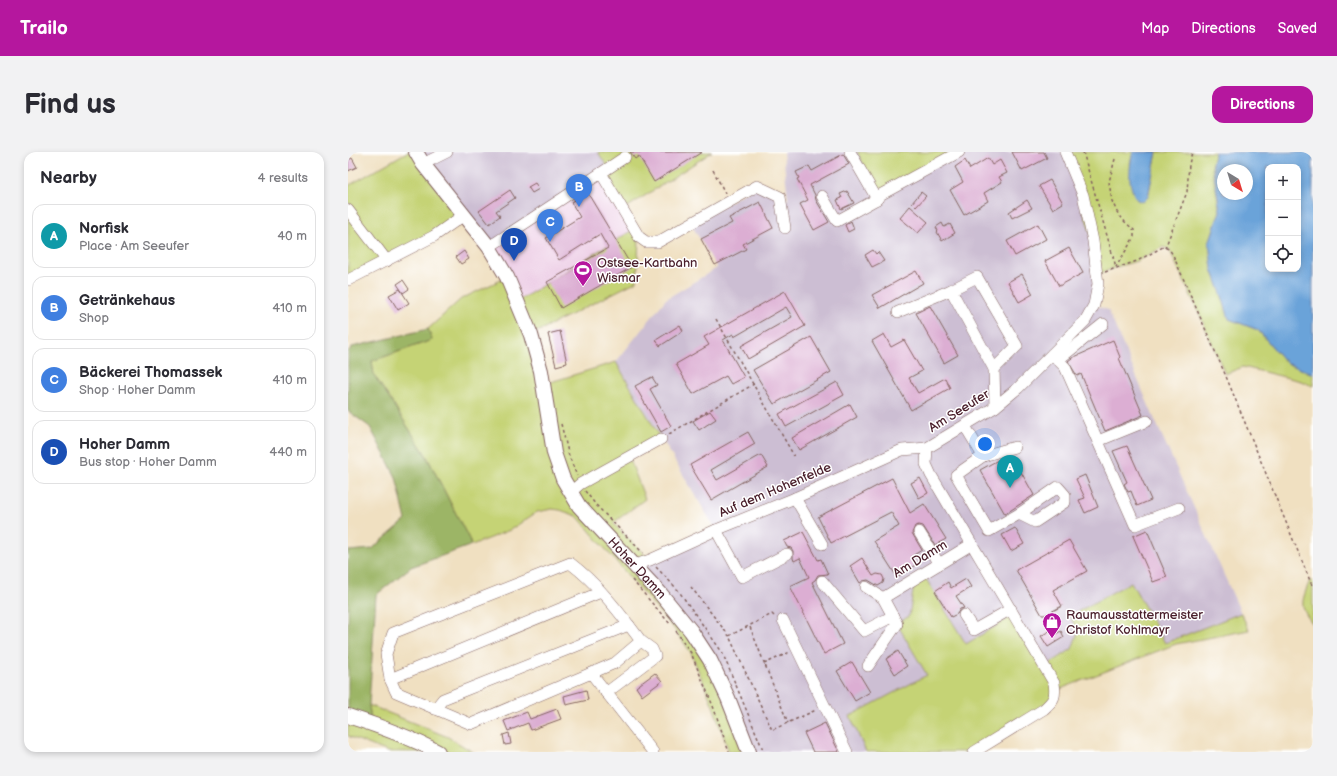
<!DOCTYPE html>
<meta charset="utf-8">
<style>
body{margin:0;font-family:"Balsamiq Sans",sans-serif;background:#f2f2f3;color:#2b2b33}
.controls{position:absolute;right:12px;top:12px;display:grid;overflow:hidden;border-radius:8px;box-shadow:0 2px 6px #0003}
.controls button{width:36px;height:36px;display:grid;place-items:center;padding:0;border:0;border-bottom:1px solid #e1e1e2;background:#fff;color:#2b2b33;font:20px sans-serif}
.compass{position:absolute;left:869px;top:12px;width:36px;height:36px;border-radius:50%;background:#fff;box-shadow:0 2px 6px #0003;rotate:142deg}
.you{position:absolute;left:637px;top:292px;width:14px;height:14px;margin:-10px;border:3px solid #fff;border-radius:50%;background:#1a73e8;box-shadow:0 0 0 6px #1a73e833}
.badge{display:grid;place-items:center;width:26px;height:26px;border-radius:50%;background:#b5179e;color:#fff;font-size:13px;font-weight:700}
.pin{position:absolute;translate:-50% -33px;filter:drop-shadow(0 1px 2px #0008)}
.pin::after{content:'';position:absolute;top:21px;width:14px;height:12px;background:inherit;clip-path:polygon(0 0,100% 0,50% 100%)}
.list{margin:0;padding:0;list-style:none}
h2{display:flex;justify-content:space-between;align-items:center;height:52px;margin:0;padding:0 16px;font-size:17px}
h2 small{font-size:13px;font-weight:400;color:#7c7c81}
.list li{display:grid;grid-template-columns:26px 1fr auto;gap:12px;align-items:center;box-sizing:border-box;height:64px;margin:0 8px 8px;padding:0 8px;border:1px solid #e1e1e2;border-radius:12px}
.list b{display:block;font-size:15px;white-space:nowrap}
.list p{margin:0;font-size:13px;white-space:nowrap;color:#7c7c81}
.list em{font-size:13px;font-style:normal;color:#7c7c81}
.icon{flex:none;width:22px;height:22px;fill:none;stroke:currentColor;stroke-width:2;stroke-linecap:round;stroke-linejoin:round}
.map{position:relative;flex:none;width:965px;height:600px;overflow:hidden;border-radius:12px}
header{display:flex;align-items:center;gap:24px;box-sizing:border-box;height:56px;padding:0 20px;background:#b5179e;color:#fff}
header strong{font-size:19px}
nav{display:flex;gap:22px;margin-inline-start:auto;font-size:14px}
.intro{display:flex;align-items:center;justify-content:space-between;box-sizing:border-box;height:96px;padding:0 24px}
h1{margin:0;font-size:28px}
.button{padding:10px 18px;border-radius:12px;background:#b5179e;color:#fff;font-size:14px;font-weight:700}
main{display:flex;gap:24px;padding:0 24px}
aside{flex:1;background:#fff;border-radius:12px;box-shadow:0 2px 6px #0003}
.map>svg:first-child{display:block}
</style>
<header>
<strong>Trailo</strong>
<nav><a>Map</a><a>Directions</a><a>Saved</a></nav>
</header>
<div class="intro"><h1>Find us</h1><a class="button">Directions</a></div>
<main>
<aside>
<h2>Nearby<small>4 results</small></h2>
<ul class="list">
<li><span class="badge" style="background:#0f9aa8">A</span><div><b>Norfisk</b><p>Place · Am Seeufer</p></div><em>40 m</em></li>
<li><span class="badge" style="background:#3f7fe0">B</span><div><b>Getränkehaus</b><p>Shop</p></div><em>410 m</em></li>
<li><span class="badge" style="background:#3f7fe0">C</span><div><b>Bäckerei Thomassek</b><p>Shop · Hoher Damm</p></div><em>410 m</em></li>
<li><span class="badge" style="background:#1a4fb4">D</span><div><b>Hoher Damm</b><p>Bus stop · Hoher Damm</p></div><em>440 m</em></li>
</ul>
</aside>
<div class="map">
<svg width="965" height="600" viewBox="0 0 965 600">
<rect width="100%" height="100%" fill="#fff"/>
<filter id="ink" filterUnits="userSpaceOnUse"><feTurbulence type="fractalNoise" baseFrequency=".025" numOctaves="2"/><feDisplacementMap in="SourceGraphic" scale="8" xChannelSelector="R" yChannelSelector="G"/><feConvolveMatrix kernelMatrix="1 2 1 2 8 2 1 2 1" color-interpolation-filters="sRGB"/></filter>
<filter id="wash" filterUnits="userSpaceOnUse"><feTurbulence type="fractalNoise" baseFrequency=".012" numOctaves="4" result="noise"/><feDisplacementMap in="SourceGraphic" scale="16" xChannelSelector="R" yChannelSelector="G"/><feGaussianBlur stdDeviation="0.9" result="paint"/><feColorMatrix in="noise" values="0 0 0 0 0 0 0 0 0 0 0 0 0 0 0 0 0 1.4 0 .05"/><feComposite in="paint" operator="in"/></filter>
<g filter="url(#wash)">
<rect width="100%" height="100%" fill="#f0e0c1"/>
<polygon fill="#eed0e7" points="253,21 286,77 169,149 141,95"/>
<g fill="#ccbed3">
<polygon points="68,0 250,0 260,17 141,95"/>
<polygon points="435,0 509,0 533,43 611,0 717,0 745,89 746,153 760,158 807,268 893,461 817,491 783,430 730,480 724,497 697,515 618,492 575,423 567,427 561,465 549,472 579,523 502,564 518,600 401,600 380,546 287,413 368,378 268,210 318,147 369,116 343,72 409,34 440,48"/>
</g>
<g fill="#c5d375" stroke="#887950">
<polygon points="59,0 68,0 116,63 0,128 0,34"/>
<polygon points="250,0 364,0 275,58 253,21 260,16"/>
<polygon points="509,0 611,0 532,43"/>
<polygon points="717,0 785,0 782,12 800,45 809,0 867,0 864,12 872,59 861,91 864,117 875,147 881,167 910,178 938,211 965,222 965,234 953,229 895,215 877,222 851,161 821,97 815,95 789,109 768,115 749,123 745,89"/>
<polygon points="286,77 291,85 289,129 183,183 196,232 268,210 313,287 281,305 297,347 265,371 302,408 287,413 343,479 401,600 381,600 365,554 343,501 327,478 229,364 212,358 204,357 189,360 162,378 124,393 78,303 26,223 24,209 84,188 80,177 113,147 159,125 170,149"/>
<polygon points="575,422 618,492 666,463 697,515 724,497 730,480 722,464 783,430 817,491 893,461 901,478 828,492 707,539 705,548 626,600 518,600 502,564 579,523 549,472 561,464 567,427"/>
<path d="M 962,428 L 965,431 L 965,472 C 950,454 954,449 962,428 Z"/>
<polygon points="21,553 100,585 125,600 40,600 0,584 0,564 23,571"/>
</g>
<polygon fill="#9cb566" stroke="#736a48" points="80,177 84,188 24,209 26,223 78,303 124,393 63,415 28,443 21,553 23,571 0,564 0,399 24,397 58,368 48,325 22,275 0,259 0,200 4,195"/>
<g fill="#6ba3d9" stroke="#5a6182" fill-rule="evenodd">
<path d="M 785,0 L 809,0 L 800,45 L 795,50 L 789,48 C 779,33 781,16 785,0 Z"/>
<path d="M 867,0 L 965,0 L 965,222 L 938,211 L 910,178 L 881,167 L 875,147 L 864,117 L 861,91 L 872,59 L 864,11 ZM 920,15 L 950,15 L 950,117 L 920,117 ZM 875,18 L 899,18 L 899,42 L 875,42 Z"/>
</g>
<g id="blocks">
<g fill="#dcaed3">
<polygon points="282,0 354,0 306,30 291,4 287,7"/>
<polygon points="664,0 696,0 699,6 674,19"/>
<polygon points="495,2 501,12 462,33 467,43 468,48 481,70 466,78 452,52 460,48 449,27 451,26 448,20 461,14 464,19"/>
<polygon points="4,6 9,15 0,19 0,8"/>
<polygon points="640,6 644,13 652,8 659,21 651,25 654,30 636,41 640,49 616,63 602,38 615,30 607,15 617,8 622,17"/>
<polygon points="702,28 715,51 705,57 691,34"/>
<polygon points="187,31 191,37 184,41 180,35"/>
<polygon points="162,38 167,46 148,59 152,64 141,72 131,59"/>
<polygon points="499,39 506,51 493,57 489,48 494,46 492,42"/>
<polygon points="239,40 284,115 213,156 199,130 260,96 252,82 211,108 198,86 232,65 223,50"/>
<polygon points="573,40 578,44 568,55 564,51"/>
<polygon points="679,48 684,56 664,66 661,60"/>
<polygon points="412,50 425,76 395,92 398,97 367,113 353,87 384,71 381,66"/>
<polygon points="562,54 580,70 570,81 552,66"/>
<polygon points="503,69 506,77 500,80 497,73"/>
<polygon points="594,71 596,75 602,72 607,81 594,89 589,80 590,79 588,75"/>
<polygon points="690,72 698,87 667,104 659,89"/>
<polygon points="721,96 735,121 711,134 697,109"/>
<polygon points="525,98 528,102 530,100 536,109 524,115 517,103"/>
<polygon points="116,99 121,107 113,112 108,105"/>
<polygon points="568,119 575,131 532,156 524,143"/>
<polygon points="674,122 685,142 671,150 660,130"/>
<polygon points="55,128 61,137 55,141 49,132"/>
<polygon points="52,137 61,151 50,158 41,143"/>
<polygon points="437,139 457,174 400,207 393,194 444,165 438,155 386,185 385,182 375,188 396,225 383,232 378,224 345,242 328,212 361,193 356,185"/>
<polygon points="582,154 610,203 596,211 568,161"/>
<polygon points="332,173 335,179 312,194 308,188"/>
<polygon points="212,179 219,211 208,214 200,182"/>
<polygon points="536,182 543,195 556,188 574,219 561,226 570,241 597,226 602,236 563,258 524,189"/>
<polygon points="463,185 483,220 426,252 405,218"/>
<polygon points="765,188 772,205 771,206 795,263 757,279 733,222 729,224 720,209 724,206"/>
<polygon points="304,225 309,233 302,237 323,274 313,280 287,234"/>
<polygon points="489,230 496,243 438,275 431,262"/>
<polygon points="502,252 509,265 451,298 444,286"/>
<polygon points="362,259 368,267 351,278 345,269"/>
<polygon points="400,280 407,292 363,318 369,328 413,303 420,315 363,348 342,313"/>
<polygon points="779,294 803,348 789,354 783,339 780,340 776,332 779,330 765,299"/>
<polygon points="650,308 661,327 673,320 686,343 657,362 632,318"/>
<polygon points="737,323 750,355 737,361 731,348 737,346 728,327"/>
<polygon points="544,326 562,361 576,352 598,387 587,393 575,374 571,373 567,374 564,381 574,398 564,404 569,412 549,425 526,389 551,374 543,360 483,391 470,365"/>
<polygon points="572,326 580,341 571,346 563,331"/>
<polygon points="667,376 676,392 663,399 654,383"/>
<polygon points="799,378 819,425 805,430 785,384"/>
<polygon points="455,380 470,408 473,407 480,422 470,423 467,428 464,430 495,492 476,502 442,434 461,425 452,406 446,409 445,406 445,399 443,396 439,395 436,389"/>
<polygon points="721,388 739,419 705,438 714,454 697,463 694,463 668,418"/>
<polygon points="514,406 525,424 529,422 534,423 536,427 535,431 530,434 520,428 515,429 512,431 502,414"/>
<polygon points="618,427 623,435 608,444 616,456 612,457 609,462 603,465 587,439 600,430 603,436"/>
<polygon points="703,478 706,483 713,479 716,485 700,495 693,484"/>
<polygon points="550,499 559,514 547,522 538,507"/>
<polygon points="504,510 522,540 507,549 489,519"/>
<polygon points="307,521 314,529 294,544 288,535"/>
<polygon points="238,538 240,548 218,553 216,544"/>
<polygon points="209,557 213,567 183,578 180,571 160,579 156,569 179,560 182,567"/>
<polygon points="477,571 491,600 465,600 456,581"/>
<polygon points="161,581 163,592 157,593 155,583"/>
</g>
</g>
</g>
<g filter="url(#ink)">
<use href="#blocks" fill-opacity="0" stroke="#846360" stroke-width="1"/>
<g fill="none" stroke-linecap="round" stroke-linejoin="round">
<defs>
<g id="minor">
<polyline points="75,12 99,0"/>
<polyline points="253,21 277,5"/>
<polyline points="474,44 489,69 529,47 502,0"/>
<polyline points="529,47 532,43 611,0"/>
<polyline points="0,58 39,109"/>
<polyline points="141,95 253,21 291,85 298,90 310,90 409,34 432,45 437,76"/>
<polyline points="0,128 86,84 116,63"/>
<polyline points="603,138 629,125 669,194 646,217"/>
<polyline points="550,160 603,138 646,217 647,255"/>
<polyline points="704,202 717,215 787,373 831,356"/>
<polyline points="710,208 755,172"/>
<polyline points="617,274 635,304 608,323 641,379 671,362"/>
<polyline points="750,289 799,269"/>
<path d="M 579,296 L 578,312 L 583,323 L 706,531 C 708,545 706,548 696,557 L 626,600"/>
<polyline points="635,304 667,295"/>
<polygon points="710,335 717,343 717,350 687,370 671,362"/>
<polyline points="223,340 232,332 313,287"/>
<polyline points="447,346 474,392"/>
<polyline points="368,378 394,425 439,402"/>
<polyline points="571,380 591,412"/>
<path d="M 222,411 C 250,432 272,461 293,489 L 267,511 L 123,572 L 48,540 L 42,527 L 38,502 L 45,481 Z"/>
<polyline points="287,413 302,408 368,378 447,346 554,298 579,296 647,255 670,236 737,169 746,153 750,132 745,89 735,43 717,0"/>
<polyline points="474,429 516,479 545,464"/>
<polyline points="518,435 535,446 549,472 520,514"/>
<polyline points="535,446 624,392"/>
<polyline points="616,463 626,478 663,457"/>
<polyline points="435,468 499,600"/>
<polyline points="243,521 305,600"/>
<polyline points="42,527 253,440"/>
<polyline points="258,541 307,504 304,497 293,489"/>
<polyline points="87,557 95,547 281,473"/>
</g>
<g id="major">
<path id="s1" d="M 68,0 L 75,12 L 141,95 L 159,125 L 183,183 L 193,219 L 206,301 L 215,327 L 231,354 L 312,441 L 343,479 L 362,508 L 380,546 L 401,600"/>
<path d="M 0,564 C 31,574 62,585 90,600"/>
</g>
</defs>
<use href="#minor" stroke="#846360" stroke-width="12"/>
<use href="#major" stroke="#846360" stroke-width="16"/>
<g stroke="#846360" stroke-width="1.5" stroke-dasharray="3 3" stroke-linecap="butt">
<polyline points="735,0 768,115"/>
<polyline points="767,7 761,30 764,49 769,60 777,70 786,78 786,85 768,115"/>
<polyline points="365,18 377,41"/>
<polyline points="817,96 839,40 841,12 844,0"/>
<polyline points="757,120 789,109 815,95 821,97 825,103 877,222 965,436"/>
<polyline points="368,167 446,304"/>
<polyline points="213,272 221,304 229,324"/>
<polyline points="321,282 406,232"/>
<polyline points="237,339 248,353 295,401"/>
<polyline points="308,415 330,438 374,500 416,600"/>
<polyline points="284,428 323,473"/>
<polyline points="343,435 381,484"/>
<polyline points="426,464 424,462 381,484 424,578 468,558"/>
<polyline points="402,475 440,571"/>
<polyline points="328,479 343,501 365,554 381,600"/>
<polyline points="416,512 442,500"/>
</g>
<use href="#minor" stroke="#fff" stroke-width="11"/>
<use href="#major" stroke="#fff" stroke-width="14"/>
</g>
</g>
<defs>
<symbol id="stadium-pin" viewBox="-11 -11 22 30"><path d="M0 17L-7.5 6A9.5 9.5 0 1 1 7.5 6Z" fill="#b5179e" stroke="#fff"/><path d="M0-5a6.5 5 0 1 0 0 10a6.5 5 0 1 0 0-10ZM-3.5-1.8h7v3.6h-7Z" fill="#fff"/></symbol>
<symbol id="shop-pin" viewBox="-11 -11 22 30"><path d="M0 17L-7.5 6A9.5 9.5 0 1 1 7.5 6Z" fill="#b5179e" stroke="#fff"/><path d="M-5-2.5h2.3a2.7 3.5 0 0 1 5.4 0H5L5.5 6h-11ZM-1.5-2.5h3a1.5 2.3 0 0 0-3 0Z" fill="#fff"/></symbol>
</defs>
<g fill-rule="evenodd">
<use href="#stadium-pin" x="224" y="107" width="22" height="30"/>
<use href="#shop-pin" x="693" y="459" width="22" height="30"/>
</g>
<g text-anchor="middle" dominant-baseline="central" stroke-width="3" stroke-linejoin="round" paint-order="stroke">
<g font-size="13" fill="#4a1f2b" stroke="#fff" text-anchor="start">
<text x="249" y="111">Ostsee-Kartbahn<tspan x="249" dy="15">Wismar</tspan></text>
<text x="718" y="463">Raumausstattermeister<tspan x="718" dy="15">Christof Kohlmayr</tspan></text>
</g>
<g font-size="13" fill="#4a1f2b" stroke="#fff">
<text transform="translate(611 259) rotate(-32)">Am Seeufer</text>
<text transform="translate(427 338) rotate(-23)">Auf dem Hohenfelde</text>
<text transform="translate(572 407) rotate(-31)">Am Damm</text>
<text stroke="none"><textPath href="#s1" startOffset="482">Hoher Damm</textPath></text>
</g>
</g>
</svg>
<div class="controls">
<button>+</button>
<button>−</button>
<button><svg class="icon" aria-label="locate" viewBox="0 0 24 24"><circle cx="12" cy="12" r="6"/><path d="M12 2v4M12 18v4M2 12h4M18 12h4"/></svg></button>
</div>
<svg class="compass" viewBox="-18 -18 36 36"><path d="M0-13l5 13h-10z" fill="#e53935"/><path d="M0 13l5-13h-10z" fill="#7c7c81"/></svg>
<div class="you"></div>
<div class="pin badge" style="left:662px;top:336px;background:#0f9aa8">A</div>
<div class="pin badge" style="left:231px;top:55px;background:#3f7fe0">B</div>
<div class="pin badge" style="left:202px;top:90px;background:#3f7fe0">C</div>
<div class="pin badge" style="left:166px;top:109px;background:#1a4fb4">D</div>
</div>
</main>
